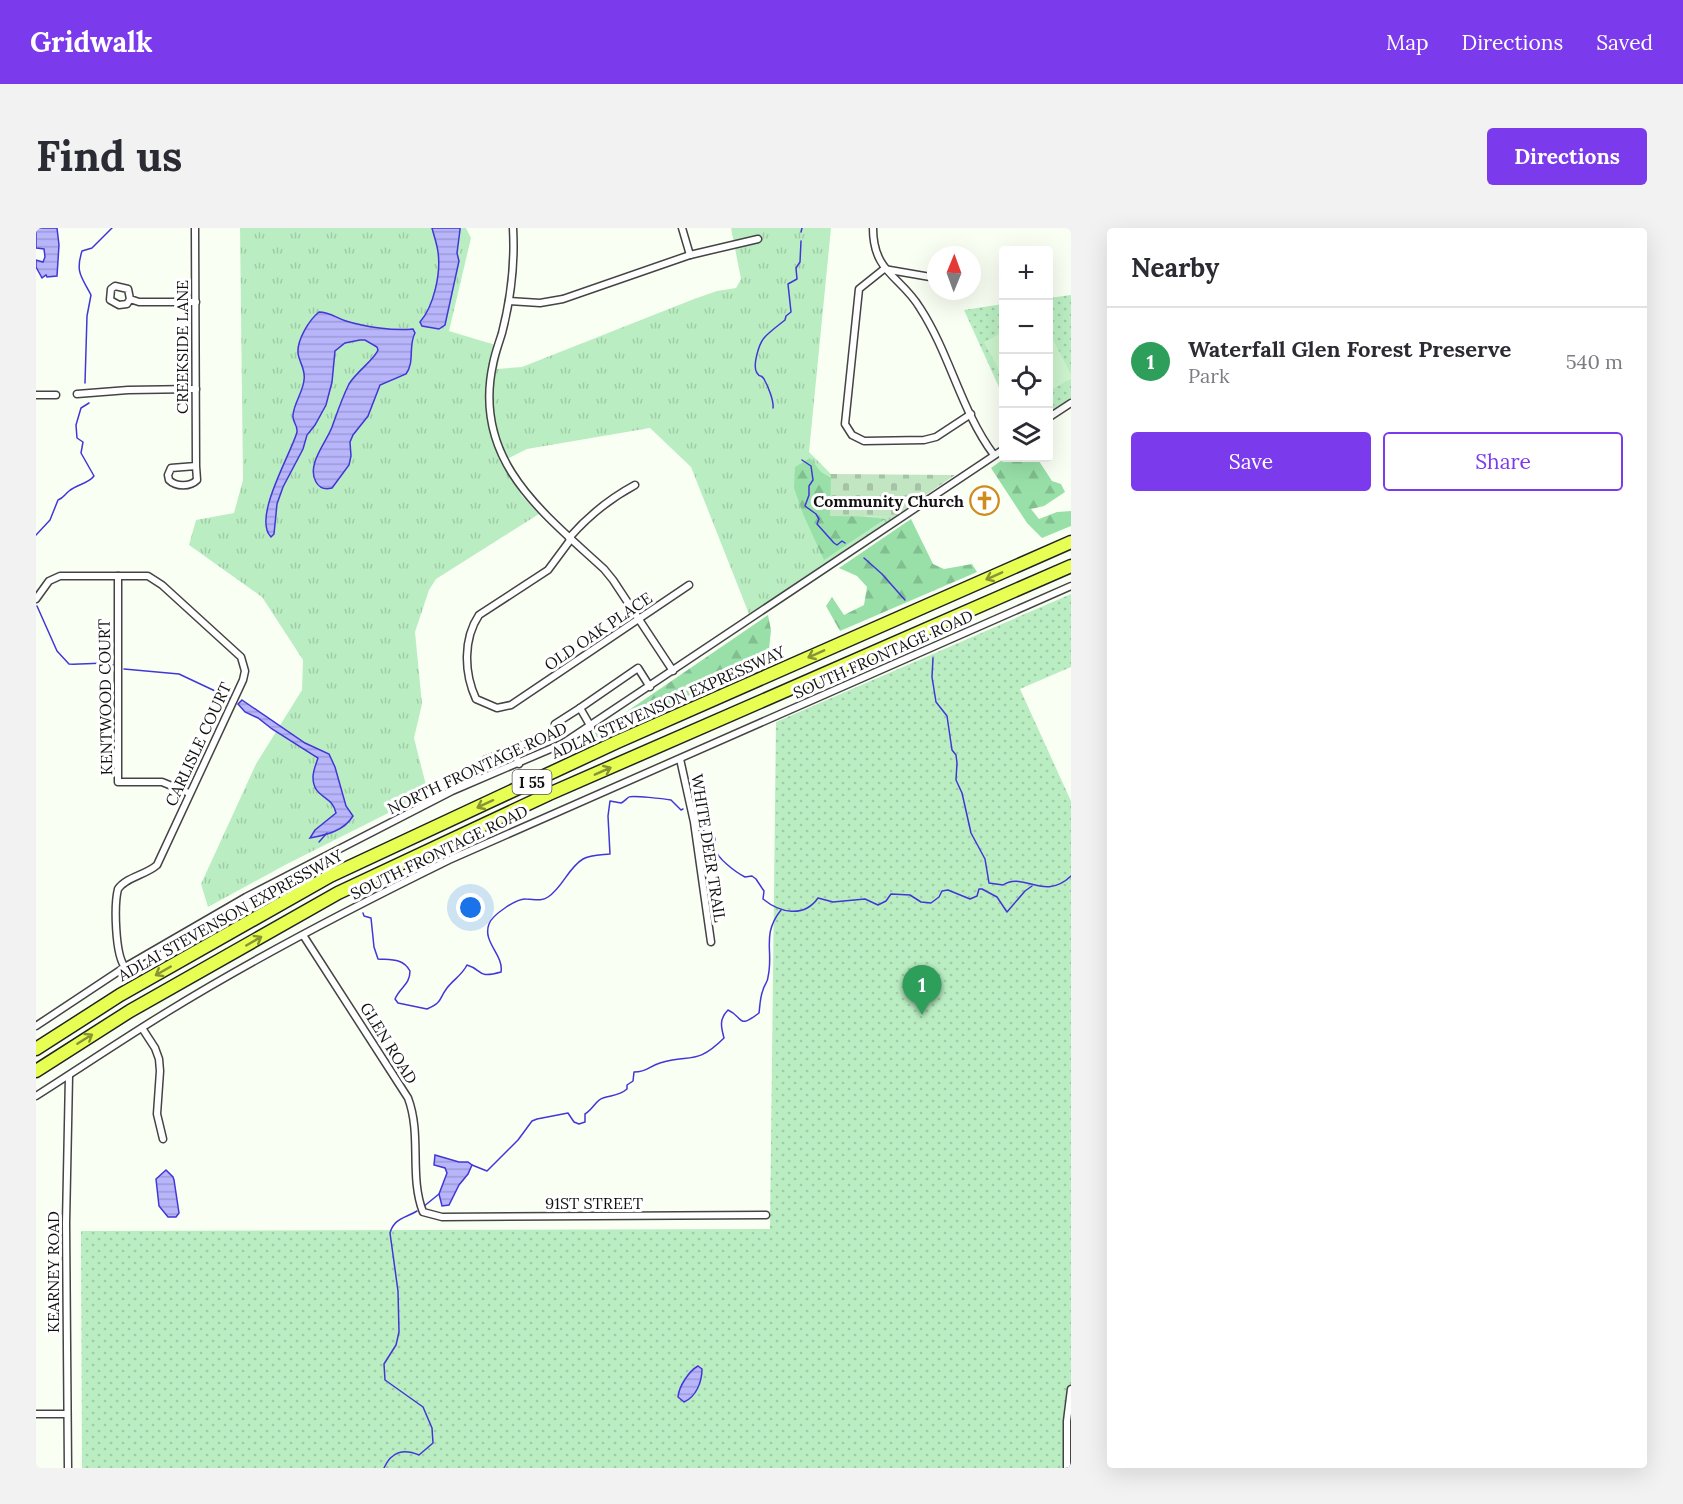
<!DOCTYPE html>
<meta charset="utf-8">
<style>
body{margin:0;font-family:Lora,serif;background:#f2f2f3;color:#2b2b33}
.controls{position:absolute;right:18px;top:18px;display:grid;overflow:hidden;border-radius:6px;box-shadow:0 6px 24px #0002}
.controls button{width:54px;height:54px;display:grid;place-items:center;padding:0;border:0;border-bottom:2px solid #e1e1e2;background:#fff;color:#2b2b33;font:30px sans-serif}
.compass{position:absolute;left:891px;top:18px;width:54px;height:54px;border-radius:50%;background:#fff;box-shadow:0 6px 24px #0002;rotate:1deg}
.you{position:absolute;left:435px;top:680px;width:21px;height:21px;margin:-15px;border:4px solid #fff;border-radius:50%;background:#1a73e8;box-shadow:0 0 0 9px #1a73e833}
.badge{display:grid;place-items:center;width:39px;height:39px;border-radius:50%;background:#7c3aed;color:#fff;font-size:20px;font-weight:700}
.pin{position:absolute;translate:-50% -50px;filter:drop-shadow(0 2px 3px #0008)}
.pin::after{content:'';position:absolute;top:32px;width:21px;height:18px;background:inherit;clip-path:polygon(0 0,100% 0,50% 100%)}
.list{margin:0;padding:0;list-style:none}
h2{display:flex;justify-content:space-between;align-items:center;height:78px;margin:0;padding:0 24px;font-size:26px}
h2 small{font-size:20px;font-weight:400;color:#7c7c81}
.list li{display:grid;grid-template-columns:39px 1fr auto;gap:18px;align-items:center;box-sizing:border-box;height:108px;padding:0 24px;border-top:2px solid #e1e1e2}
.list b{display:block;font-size:22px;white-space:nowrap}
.list p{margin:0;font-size:20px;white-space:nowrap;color:#7c7c81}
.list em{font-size:20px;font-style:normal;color:#7c7c81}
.actions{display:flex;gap:12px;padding:18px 24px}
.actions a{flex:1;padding:14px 0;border:2px solid #7c3aed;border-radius:6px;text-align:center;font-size:21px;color:#7c3aed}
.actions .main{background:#7c3aed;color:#fff}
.icon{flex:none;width:33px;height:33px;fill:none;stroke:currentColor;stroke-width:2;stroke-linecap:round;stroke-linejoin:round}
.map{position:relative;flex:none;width:1035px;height:1240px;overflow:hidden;border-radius:6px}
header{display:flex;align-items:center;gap:36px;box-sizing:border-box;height:84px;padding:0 30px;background:#7c3aed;color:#fff}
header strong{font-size:28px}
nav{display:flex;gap:33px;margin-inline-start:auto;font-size:21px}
.intro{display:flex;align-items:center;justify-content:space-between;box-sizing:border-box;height:144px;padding:0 36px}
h1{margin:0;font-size:42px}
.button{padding:15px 27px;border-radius:6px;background:#7c3aed;color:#fff;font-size:21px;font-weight:700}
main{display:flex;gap:36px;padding:0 36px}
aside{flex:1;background:#fff;border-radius:6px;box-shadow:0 6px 24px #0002}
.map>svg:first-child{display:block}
</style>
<header>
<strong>Gridwalk</strong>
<nav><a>Map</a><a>Directions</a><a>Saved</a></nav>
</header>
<div class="intro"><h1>Find us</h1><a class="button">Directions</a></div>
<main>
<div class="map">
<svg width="1035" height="1240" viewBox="0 0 1035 1240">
<defs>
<pattern id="grass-tufts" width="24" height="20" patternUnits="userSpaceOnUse" patternTransform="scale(1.5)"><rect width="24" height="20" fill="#baeec2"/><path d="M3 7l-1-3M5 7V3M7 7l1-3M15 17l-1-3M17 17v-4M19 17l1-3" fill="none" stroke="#9fcba6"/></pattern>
<pattern id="forest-firs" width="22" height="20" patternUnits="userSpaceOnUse" patternTransform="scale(1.5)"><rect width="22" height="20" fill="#98e0a8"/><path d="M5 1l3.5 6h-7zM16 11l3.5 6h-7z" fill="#82bf90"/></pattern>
<pattern id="cemetery-stones" width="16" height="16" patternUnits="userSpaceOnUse" patternTransform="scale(1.5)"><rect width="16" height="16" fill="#c2e5c2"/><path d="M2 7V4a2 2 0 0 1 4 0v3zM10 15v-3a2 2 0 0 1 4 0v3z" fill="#a6c3a6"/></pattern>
<pattern id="park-dots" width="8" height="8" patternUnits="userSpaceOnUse" patternTransform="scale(1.5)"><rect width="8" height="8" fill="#baeec2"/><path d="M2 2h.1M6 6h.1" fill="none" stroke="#9fcba6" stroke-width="1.8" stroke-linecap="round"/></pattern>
<pattern id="water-rules" width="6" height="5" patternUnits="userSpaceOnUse" patternTransform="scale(1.5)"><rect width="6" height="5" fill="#b8b5fb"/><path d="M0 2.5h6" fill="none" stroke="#9d9bd6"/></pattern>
</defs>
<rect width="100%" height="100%" fill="#fafff4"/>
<polygon fill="url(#grass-tufts)" points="204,0 430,0 435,10 413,103 466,119 461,141 486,139 658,71 681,63 700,60 705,51 695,0 795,0 773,224 795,246 795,288 858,289 713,386 655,239 614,200 491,221 465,234 486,268 503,286 400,351 393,362 379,404 386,476 378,510 392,565 249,637 172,679 165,656 220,536 266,462 267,432 226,369 153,317 160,292 198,285 207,252"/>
<g fill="url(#forest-firs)">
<polygon points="774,230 785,244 797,251 798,285 849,291 788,332 767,286 758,260 759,239"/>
<polygon points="969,230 1001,230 1016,253 1025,256 1029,264 1008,278 995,281 1003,291 1021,284 1035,283 1035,298 1006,310 991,295 955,240"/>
<polygon points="875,291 897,336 908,341 936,336 941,344 804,403 790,378 796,369 808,387 828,377 831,359 821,348 803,340"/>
<polygon points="732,387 735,402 732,431 533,523"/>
</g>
<polygon fill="url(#cemetery-stones)" points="795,246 919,247 858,289 794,288"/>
<g fill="url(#park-dots)">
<polygon points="1035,67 1035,170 1013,184 1013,70"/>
<polygon points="967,76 967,168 928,82"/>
<polygon points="1035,366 1035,439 984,461 1035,573 1035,1240 46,1240 45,1003 734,1001 740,494"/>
</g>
<g fill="#ccf4cd">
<polygon points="967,104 967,150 948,114"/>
<polygon points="1013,104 1035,146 1035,151 1013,163"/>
</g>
<g fill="url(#water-rules)" stroke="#4236d8" stroke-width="1.5">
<polygon points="0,0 21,0 23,17 21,48 11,49 10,47 6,50 0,39 0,32 7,34 9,29 8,21 0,20"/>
<path d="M 396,0 L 424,0 L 424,2 L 421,25 L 423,33 L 409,97 L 403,101 L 386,98 L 384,94 C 398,78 405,45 402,24 C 401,16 398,8 396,0 Z"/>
<path d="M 283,84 C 294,84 300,90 310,93 C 329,99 358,103 377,101 L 379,105 C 372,118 379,134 370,146 L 344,157 L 332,188 L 317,207 L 314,214 L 315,228 L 313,237 L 296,260 C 289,262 284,261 280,254 C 270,237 290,215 296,199 C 301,185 306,170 313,156 C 320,144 339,131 342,122 L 341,119 L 329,112 L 324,112 L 309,115 L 299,123 L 296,154 L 290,177 L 279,197 L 271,207 L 267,221 L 247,259 L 241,276 L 238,306 L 235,309 C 216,290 255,226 261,204 C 262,197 256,194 257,187 C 258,175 267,164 268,152 C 270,142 263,134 262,125 C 261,112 273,92 283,84 Z"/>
<path d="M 206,472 L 269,515 L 293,526 L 299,539 L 310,578 L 317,588 C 308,603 290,607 274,610 L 279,602 L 300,585 C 296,566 277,571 277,549 C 277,543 280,536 282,530 L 236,501 L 222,490 L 209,484 L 202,476 Z"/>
<polygon points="399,927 423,934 432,934 436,937 432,946 423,957 413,977 406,978 403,966 411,945 409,940 398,937"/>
<polygon points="130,942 137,949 138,952 143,985 140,989 132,989 123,978 120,951"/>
<path d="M 662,1138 L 666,1141 C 666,1154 660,1169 648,1174 L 642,1169 C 643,1158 653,1143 662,1138 Z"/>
</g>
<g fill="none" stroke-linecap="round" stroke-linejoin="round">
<g stroke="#4236d8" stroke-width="1.5">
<polyline points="765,4 766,0"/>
<path d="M 49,155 L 51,88 L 55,67 C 46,49 39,45 46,23 L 56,20 L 76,0"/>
<path d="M 737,180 C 738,173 732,158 728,151 C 724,145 725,151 721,145 C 716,138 723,116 728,110 C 732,105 744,96 749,92 L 750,88 L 755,84 L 752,56 L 761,51 L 760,40 L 764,34 L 765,13"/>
<polyline points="766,232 775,238 777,252 773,258 773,267 769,278 780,286 783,291 781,296 798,315 801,317 806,313 809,315"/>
<path d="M 0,307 L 14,292 L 22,272 C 28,270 28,267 33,263 C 41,256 52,256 58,248 L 45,225 L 47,214 L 41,210 L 40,197 L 45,180 L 53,175"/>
<polyline points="828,330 846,346 869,372"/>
<path d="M 1,378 L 21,423 L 33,436 C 46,437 68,433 77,437"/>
<path d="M 897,430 L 896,449 L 900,474 L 911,488 L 916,522 L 920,527 L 921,535 L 920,552 L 926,565 L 935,605 L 949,631 L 953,655 L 967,657 C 987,643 1008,674 1035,648"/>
<polyline points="88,441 143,446 194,470"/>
<path d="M 666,600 L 670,606 L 676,607 L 679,610 C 679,613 678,617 679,620 C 680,630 701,645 709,649 L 716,648 L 720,651 L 728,663 L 727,671 C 744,685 768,690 782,670 L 797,674 L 829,671 L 842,677 L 850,673 L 855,666 L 874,667 L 885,674 L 895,675 L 903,669 L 906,663 L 912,662 L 934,671 L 941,668 L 943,661 L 946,661 L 961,669 L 971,684 L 989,663 L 996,658"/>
<polyline points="283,614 291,605"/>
<path d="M 327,685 L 328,688 L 335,690 L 338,719 L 342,731 C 355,732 367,730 374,743 C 374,757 364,759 359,771 L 362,775 L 391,781 C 407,774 402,772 411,760 C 418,751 426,747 431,737 C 448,742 440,751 465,744 C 468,727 446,714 453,696 C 456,687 481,670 490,671 C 498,671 505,674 512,669 C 527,659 532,640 547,631 C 554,627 566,627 574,626 L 572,588 L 574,573 L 585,575 C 588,574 590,571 593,569 C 596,567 629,571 635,572 L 645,582 L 647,581"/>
<path d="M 436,937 L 451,943 L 482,912 L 496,893 L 501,891 L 532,885 L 538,894 L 543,896 L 549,894 L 549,886 C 557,881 560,872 567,870 C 576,867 583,868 591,861 L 591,857 L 597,853 L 598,844 C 612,844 613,838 624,835 C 655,826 661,837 688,810 C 685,799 683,791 692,782 C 708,789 701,802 723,785 C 724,778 724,769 727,762 C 728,757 732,754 732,749 C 738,723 725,707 745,682"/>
<polyline points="387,979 403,966"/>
<path d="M 348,1240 C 355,1224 367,1220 383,1227 L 397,1215 L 396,1200 L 387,1179 L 349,1152 L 348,1136 L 360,1117 L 363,1104 L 362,1063 L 354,1005 C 358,990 370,990 381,983"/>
</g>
<defs>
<g id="street">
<path d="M 159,0 L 160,238 L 161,252 C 154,259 140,259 133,252 L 132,247 L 135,240 L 160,238"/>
<path d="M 477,0 C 479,35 475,70 466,105 C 463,115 459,125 457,136 C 436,232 506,284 568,341 L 577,352 L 637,443"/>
<polyline points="646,0 654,27"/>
<path d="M 837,0 C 837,45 865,48 884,80 C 914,126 925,183 958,227"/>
<polyline points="900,50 848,41 823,61 809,196 816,207 828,213 888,212 900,209 935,186"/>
<polyline points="94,71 91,76 83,77 74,72 75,61 79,58 92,61 94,71 103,74 160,74"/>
<polyline points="473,73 504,75 527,71 654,27 722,11"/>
<polyline points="41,166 92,162 160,161"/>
<polyline points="0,167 20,167"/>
<polyline points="1012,190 1035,175"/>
<path d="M 533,310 C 553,287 573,271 599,257"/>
<path d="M 535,311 L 512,342 L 443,387 C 427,411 428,445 440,471 L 461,480 L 475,477 L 653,357"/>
<polyline points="82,348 82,554 126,554 153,565"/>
<path d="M 0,371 L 13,353 L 24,348 L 112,348 L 126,357 L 205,429 L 209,443 L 207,452 L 121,637 C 110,647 90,649 82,661 C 78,677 79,727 89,739"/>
<polyline points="519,496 544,480"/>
<polyline points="555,499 544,480 602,440 614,459"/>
<polyline points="644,531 658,594 675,714"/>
<polyline points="449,532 477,521"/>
<polyline points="483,536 477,521 507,508"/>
<path d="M 267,707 L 372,870 C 386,907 373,948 387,984 L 406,989 L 730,987"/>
<polyline points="0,798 89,739 210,669 416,563 526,516 968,221"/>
<polyline points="106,800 119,820 123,831 124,843 121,886 127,911"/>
<path d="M 0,868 C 44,840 87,811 131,784 C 222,728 317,679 413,632 L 1035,358"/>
<polyline points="0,1186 31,1186"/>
<polyline points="32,1240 30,995 33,848"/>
<polyline points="1031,1240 1031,1193 1035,1161"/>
</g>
<g id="highway">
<polyline points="0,821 84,767 294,648 581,514 1035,314"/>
<polyline points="0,843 94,783 302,665 513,566 1035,338"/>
</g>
</defs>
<use href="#street" stroke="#444" stroke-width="9"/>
<use href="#highway" stroke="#222" stroke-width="15"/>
<use href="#street" stroke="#fff" stroke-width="6"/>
<use href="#highway" stroke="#e7fe53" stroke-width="12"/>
</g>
<defs><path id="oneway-shaft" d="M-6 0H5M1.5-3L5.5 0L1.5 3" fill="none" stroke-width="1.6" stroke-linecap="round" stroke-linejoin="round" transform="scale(1.5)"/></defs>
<g stroke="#879335">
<use href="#oneway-shaft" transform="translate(958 348) rotate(156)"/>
<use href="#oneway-shaft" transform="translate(780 426) rotate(156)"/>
<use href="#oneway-shaft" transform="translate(567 543) rotate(-24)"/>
<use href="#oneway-shaft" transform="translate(449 576) rotate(155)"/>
<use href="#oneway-shaft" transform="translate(218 713) rotate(-30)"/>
<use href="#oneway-shaft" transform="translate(127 743) rotate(150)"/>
<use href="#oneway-shaft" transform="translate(49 811) rotate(-32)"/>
</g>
<defs>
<symbol id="church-ring" viewBox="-11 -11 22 22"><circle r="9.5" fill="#fff" stroke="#cd8c1c" stroke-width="1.5"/><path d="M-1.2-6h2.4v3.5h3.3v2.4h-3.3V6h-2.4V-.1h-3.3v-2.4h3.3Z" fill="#cd8c1c"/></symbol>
</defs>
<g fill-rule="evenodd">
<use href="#church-ring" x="932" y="256" width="33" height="33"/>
</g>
<g text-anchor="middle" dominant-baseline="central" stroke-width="6" stroke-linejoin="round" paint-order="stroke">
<rect fill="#fff" stroke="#585858" stroke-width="1.5" x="476.5" y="542" width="39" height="24" rx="4.5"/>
<g font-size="15" font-weight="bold" fill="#111">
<text x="496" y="554">I 55</text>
</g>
<g font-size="16" fill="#111" stroke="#fff">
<text transform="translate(146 119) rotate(-90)">CREEKSIDE LANE</text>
<text transform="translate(562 403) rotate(-34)">OLD OAK PLACE</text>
<text transform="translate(847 426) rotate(-24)">SOUTH FRONTAGE ROAD</text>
<text transform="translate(69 469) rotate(-91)">KENTWOOD COURT</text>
<text transform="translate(632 474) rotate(-24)">ADLAI STEVENSON EXPRESSWAY</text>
<text transform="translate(162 516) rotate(-65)">CARLISLE COURT</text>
<text transform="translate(441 540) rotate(-25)">NORTH FRONTAGE ROAD</text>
<text transform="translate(673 620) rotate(81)">WHITE DEER TRAIL</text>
<text transform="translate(403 624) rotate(-26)">SOUTH FRONTAGE ROAD</text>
<text transform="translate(194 687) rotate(-29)">ADLAI STEVENSON EXPRESSWAY</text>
<text transform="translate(353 815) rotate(58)">GLEN ROAD</text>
<text x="558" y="975">91ST STREET</text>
<text transform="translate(17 1044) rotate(-90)">KEARNEY ROAD</text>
</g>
<g font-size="16" font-weight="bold" fill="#111" stroke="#fff" text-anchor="end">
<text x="928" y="273">Community Church</text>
</g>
</g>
</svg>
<div class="controls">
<button>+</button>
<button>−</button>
<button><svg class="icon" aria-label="locate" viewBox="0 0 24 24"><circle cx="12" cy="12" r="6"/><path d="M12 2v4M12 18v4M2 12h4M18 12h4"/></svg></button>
<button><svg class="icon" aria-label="layers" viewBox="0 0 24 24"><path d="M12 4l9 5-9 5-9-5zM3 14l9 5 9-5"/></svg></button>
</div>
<svg class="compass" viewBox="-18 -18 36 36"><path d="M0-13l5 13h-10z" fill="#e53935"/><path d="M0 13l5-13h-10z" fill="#7c7c81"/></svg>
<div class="you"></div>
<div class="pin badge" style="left:886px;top:787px;background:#2e9e5b">1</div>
</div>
<aside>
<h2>Nearby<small></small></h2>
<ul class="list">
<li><span class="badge" style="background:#2e9e5b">1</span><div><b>Waterfall Glen Forest Preserve</b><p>Park</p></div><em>540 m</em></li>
</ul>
<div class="actions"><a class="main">Save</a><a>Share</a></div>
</aside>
</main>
